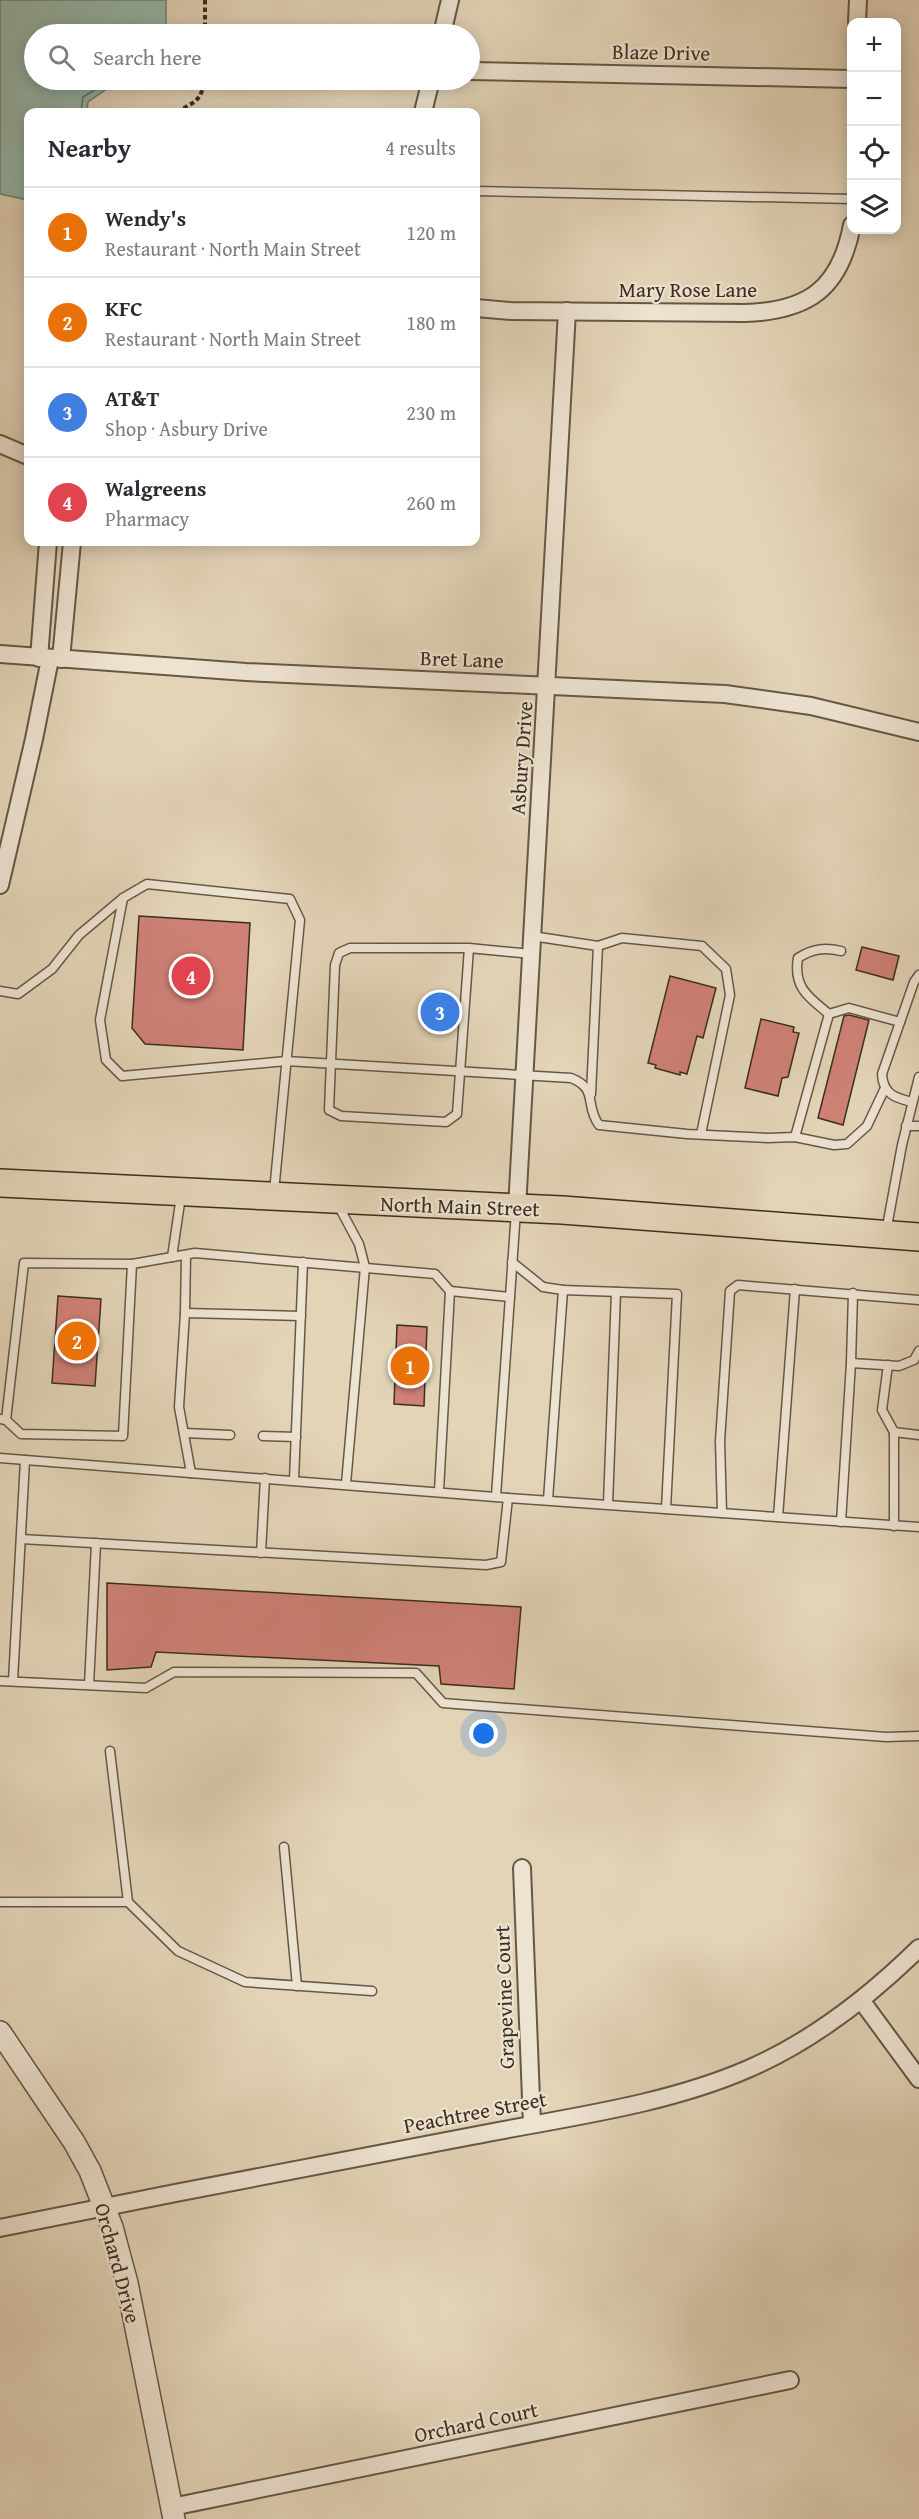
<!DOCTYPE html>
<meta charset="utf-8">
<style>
body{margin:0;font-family:"Gentium Book Plus",serif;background:#f2f2f3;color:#2b2b33}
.controls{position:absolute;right:18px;top:18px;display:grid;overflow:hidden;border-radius:12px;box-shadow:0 3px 15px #0003}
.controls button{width:54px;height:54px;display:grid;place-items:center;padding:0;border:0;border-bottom:2px solid #e1e1e2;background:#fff;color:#2b2b33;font:30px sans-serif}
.you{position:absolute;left:484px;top:1734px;width:21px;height:21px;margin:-15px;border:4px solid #fff;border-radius:50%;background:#1a73e8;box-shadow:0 0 0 9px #1a73e833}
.badge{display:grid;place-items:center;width:39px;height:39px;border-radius:50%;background:#db2777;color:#fff;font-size:20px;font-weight:700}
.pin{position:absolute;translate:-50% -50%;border:3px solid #fff;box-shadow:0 2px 6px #0006}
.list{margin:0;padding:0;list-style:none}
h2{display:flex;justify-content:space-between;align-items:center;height:78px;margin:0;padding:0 24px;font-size:26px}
h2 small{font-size:20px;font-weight:400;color:#7c7c81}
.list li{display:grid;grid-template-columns:39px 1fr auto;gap:18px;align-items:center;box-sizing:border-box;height:90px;padding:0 24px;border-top:2px solid #e1e1e2}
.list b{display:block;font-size:22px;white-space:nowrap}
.list p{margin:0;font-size:20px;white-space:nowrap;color:#7c7c81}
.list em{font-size:20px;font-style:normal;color:#7c7c81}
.icon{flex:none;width:33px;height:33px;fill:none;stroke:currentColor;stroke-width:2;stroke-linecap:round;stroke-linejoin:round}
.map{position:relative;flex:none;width:919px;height:2519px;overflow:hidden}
.search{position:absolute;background:#fff;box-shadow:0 3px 15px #0003;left:24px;top:24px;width:456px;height:66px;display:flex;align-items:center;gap:15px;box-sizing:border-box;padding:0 21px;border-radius:33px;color:#7c7c81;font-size:22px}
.panel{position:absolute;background:#fff;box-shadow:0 3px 15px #0003;left:24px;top:108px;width:456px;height:438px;border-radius:12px}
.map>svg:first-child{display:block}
</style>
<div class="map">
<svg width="919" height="2519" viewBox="0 0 919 2519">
<rect width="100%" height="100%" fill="#e3d4b8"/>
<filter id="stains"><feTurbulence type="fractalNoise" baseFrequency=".00333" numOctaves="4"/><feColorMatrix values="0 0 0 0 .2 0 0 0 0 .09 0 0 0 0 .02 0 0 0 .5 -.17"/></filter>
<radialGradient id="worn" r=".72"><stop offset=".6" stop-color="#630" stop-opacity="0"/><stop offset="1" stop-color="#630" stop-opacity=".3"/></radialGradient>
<polygon fill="#96b8ab" stroke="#728173" stroke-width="1.5" points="0,0 166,0 166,34 34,34 34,80 167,80 167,84 111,86 88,102 87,112 28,112 28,200 0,194"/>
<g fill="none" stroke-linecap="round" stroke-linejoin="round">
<polyline stroke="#687366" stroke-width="1.5" points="81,112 83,97 109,81 130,80"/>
</g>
<g fill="#cf8176" stroke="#3b2e20" stroke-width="1.5">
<polygon points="139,916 250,923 243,1050 145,1044 132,1028"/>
<polygon points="862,947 899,956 893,980 856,970"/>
<polygon points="670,976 716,988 703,1038 697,1036 687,1074 680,1072 680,1075 655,1068 656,1065 648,1063"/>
<polygon points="849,1015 869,1020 843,1125 818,1118 844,1016"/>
<polygon points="761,1019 794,1027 793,1032 799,1033 788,1077 782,1078 778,1096 745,1088"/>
<polygon points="58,1296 101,1299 95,1386 52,1383"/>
<polygon points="397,1325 427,1327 424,1406 394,1404"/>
<polygon points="107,1583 521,1607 514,1689 441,1684 439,1666 156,1652 151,1667 107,1670"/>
</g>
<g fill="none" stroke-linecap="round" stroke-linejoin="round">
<defs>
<g id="service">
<polyline points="476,191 852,199"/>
<path d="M 123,898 L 100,1020 L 106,1060 L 122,1076 L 286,1061 L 571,1078 C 599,1089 584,1105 599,1125 L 687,1134 L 768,1138 L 795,1137 L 834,1145 L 847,1144 L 867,1126 L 885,1088"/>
<polyline points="532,936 598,946 591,1094"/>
<polyline points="598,946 622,938 702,946 726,969 730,995 701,1134"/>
<polyline points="469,948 457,1114 446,1122 341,1116 329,1110 335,965 339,953 350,948 469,948 532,954"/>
<polyline points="0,991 18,994 52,969 79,935 123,898 147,884 290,899 300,920 274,1192"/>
<path d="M 829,1014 C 808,997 793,987 798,958 C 812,949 824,947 841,951"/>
<path d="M 912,1102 C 895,1098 883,1094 882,1074 L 914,982 L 919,975"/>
<polyline points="906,1126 919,1126"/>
<polyline points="795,1137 829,1014 849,1008 900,1022"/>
<polyline points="337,1203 359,1244 365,1267 346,1484"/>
<polyline points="886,1232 902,1145 919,1077"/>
<polyline points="186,1255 185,1313 179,1407 191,1473"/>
<polyline points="172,1257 181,1196"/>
<polyline points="512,1262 543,1287 563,1290"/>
<polyline points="450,1291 510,1297"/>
<polyline points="185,1313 301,1316"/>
<polyline points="851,1363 899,1366 914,1360 919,1351"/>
<polyline points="888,1365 882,1410 894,1432 894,1526"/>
<polyline points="0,1419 6,1420 21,1434 123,1436 132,1264"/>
<polyline points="6,1420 24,1263 132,1264 195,1253 435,1274 450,1291 439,1491"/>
<polyline points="894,1432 919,1435"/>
<polyline points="184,1433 230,1435"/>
<polyline points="263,1436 296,1437"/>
<polyline points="0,1458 508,1498 919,1527"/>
<polyline points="294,1480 303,1262"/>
<polyline points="496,1496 516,1211"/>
<polyline points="548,1500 563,1290 677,1294 666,1509"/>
<polyline points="608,1504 616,1292"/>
<polyline points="722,1513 720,1441 730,1291 738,1285 919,1300"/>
<polyline points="778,1517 795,1289"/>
<polyline points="841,1522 851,1363 853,1293"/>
<polyline points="21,1539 486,1565 501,1562 508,1498"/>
<polyline points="261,1553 265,1478"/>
<polyline points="0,1681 146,1688 174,1672 416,1673 443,1703 886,1737 919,1736"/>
<polyline points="13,1681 25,1460"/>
<polyline points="89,1685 96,1543"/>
<polyline points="110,1751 128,1902"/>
<polyline points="284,1847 297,1986"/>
<polyline points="0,1902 128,1902 178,1951 245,1982 372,1991"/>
</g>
<g id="minor">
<polyline points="857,22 858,0"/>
<polyline points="442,34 450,0"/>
<polyline points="470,71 852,79"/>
<polyline points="423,112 431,80"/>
<path d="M 476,308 L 511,311 L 745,313 C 808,311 840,289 852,225"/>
<polyline points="0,444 28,456"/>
<polyline points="0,654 246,672 725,694 811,706 919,732"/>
<polyline points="39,658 48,542"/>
<polyline points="61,659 72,542"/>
<polyline points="0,885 34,739 50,659"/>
<polyline points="517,1208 567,311"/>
<polyline points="522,1868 532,2124"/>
<polyline points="861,2000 919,2079"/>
<path d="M 0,2228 C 157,2196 315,2166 472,2136 C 562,2118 663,2106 748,2069 C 813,2041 869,1997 919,1948"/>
<polyline points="172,2507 790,2380"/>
</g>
<polyline id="tertiary" points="0,2032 74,2142 90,2171 112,2227 127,2283 174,2519"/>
<polyline id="primary" points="0,1183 562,1210 919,1237"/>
</defs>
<use href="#service" stroke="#655846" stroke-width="11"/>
<use href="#minor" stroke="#655846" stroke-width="20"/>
<use href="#tertiary" stroke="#655846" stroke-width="24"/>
<use href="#primary" stroke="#3b2e20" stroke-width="30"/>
<g stroke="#3b2e20" stroke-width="4" stroke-dasharray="4.5 3" stroke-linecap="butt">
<polyline points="205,0 205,34"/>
<polyline points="142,112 146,110 178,111"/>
<path d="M 177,112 C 195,101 200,103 205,80"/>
</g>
<use href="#service" stroke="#ede3d1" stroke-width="8"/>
<use href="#minor" stroke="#ede3d1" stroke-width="16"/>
<use href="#tertiary" stroke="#ede3d1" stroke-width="21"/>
<use href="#primary" stroke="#e3d4b8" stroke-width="27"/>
</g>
<g text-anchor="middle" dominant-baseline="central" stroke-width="4.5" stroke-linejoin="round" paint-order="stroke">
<g font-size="21" fill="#3b2e20" stroke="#ede3d1">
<text transform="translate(661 52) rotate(1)">Blaze Drive</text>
<text x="688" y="289">Mary Rose Lane</text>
<text transform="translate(462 659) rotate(2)">Bret Lane</text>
<text transform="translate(521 758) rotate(-86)">Asbury Drive</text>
<text transform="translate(460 1206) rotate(2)">North Main Street</text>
<text transform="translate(504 1997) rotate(-92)">Grapevine Court</text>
<text transform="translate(475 2112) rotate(-11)">Peachtree Street</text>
<text transform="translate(118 2263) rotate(75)">Orchard Drive</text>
<text transform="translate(476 2422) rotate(-12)">Orchard Court</text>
</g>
</g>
<rect width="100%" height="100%" filter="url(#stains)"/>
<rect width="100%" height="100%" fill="url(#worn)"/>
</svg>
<div class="controls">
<button>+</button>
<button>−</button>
<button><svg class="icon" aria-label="locate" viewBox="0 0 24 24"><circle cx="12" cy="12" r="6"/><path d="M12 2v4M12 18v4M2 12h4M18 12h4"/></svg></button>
<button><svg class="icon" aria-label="layers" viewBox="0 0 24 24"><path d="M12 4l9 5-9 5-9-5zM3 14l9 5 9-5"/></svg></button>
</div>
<div class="you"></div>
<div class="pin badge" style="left:410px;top:1366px;background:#e8710a">1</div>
<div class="pin badge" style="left:77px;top:1341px;background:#e8710a">2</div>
<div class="pin badge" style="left:440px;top:1012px;background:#3f7fe0">3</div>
<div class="pin badge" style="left:191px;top:976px;background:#e0444e">4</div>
<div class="search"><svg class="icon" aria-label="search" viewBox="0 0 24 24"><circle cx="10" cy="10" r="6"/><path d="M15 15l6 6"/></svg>Search here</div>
<section class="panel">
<h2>Nearby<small>4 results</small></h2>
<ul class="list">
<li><span class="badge" style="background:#e8710a">1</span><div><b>Wendy's</b><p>Restaurant · North Main Street</p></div><em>120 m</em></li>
<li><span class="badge" style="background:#e8710a">2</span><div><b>KFC</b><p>Restaurant · North Main Street</p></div><em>180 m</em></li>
<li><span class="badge" style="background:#3f7fe0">3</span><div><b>AT&amp;T</b><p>Shop · Asbury Drive</p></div><em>230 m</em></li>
<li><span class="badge" style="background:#e0444e">4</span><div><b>Walgreens</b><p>Pharmacy</p></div><em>260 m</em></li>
</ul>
</section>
</div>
